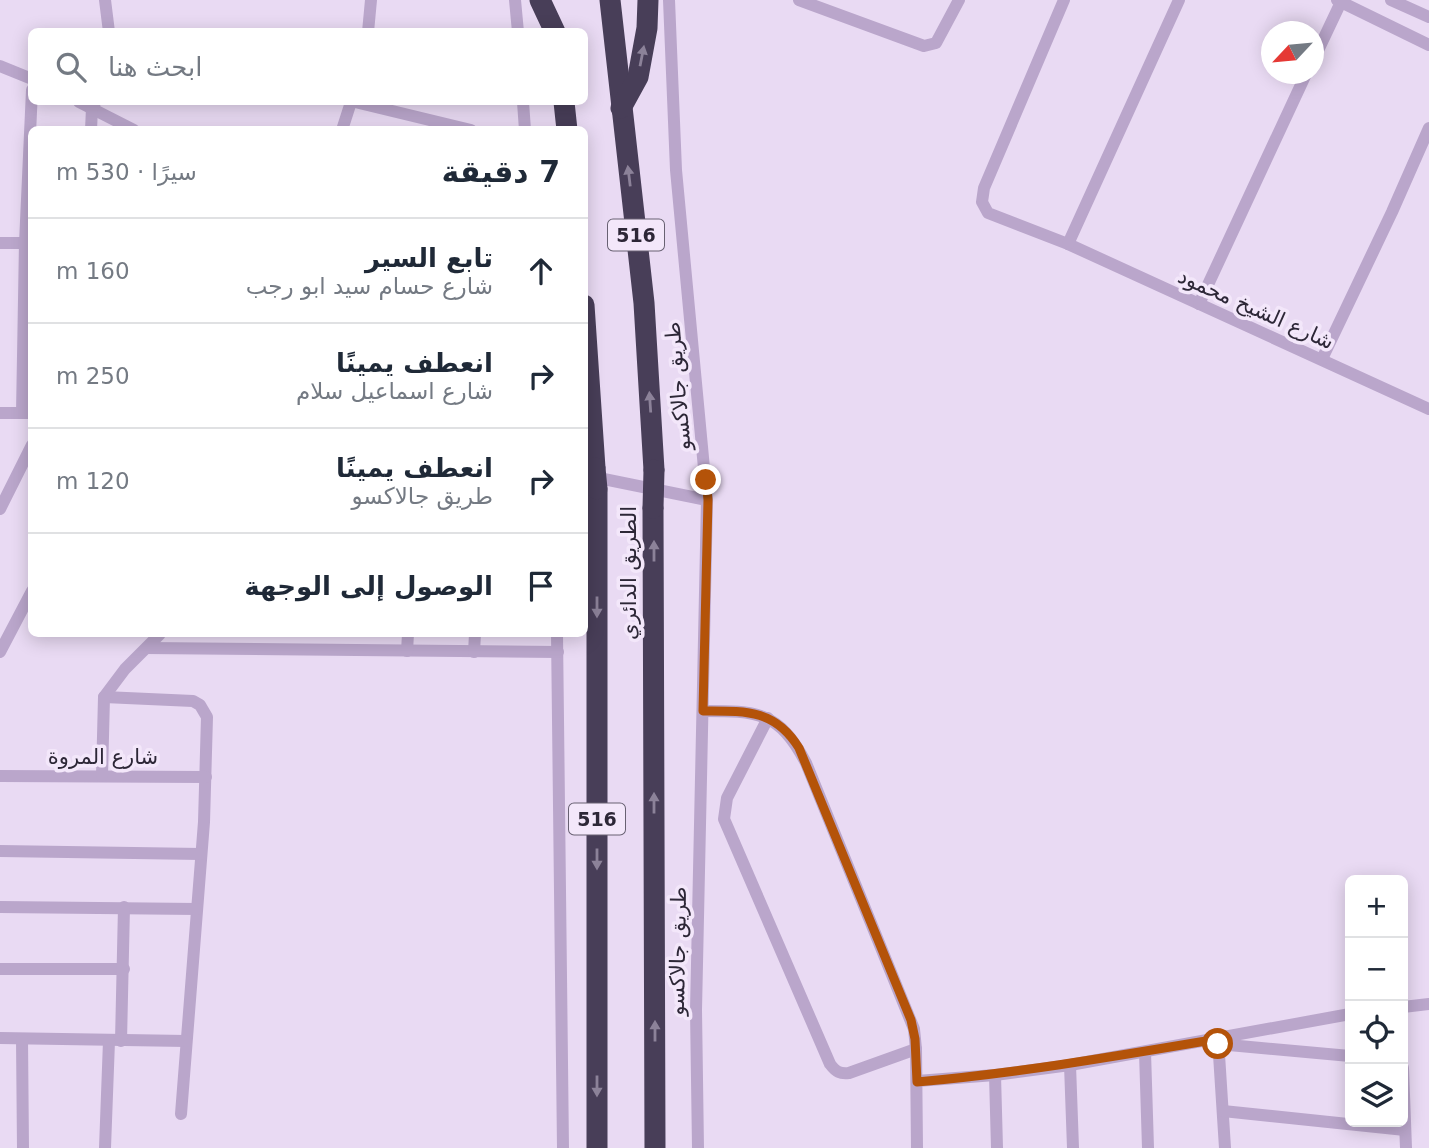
<!DOCTYPE html>
<html lang="ar">
<meta charset="utf-8">
<style>
body{margin:0;font-family:"DejaVu Sans",Vazirmatn,sans-serif;background:#f6f6f7;color:#1f2937;direction:rtl}
.controls{position:absolute;right:21px;bottom:21px;display:grid;overflow:hidden;border-radius:10px;box-shadow:0 4px 18px #0003}
.controls button{width:63px;height:63px;display:grid;place-items:center;padding:0;border:0;border-bottom:2px solid #e0e1e3;background:#fff;color:#1f2937;font:35px sans-serif}
.compass{position:absolute;left:1261px;top:21px;width:63px;height:63px;border-radius:50%;background:#fff;box-shadow:0 4px 18px #0003;rotate:244deg}
.stop{position:absolute;width:21px;height:21px;margin:-16px;border:5px solid #b45309;border-radius:50%;background:#fff}
.stop.end{background:#b45309;border-color:#fff;box-shadow:0 2px 7px #0008}
.list{margin:0;padding:0;list-style:none}
h2{display:flex;justify-content:space-between;align-items:center;height:91px;margin:0;padding:0 28px;font-size:30px}
h2 small{font-size:23px;font-weight:400;color:#747a83}
.list li{display:grid;grid-template-columns:46px 1fr auto;gap:21px;align-items:center;box-sizing:border-box;height:105px;padding:0 28px;border-top:2px solid #e0e1e3}
.list b{display:block;font-size:26px;white-space:nowrap}
.list p{margin:0;font-size:23px;white-space:nowrap;color:#747a83}
.list em{font-size:23px;font-style:normal;color:#747a83}
.icon{flex:none;width:38px;height:38px;fill:none;stroke:currentColor;stroke-width:2;stroke-linecap:round;stroke-linejoin:round}
.map{position:relative;flex:none;width:1429px;height:1148px;overflow:hidden;direction:ltr}
.search{position:absolute;background:#fff;box-shadow:0 4px 18px #0003;left:28px;top:28px;width:560px;height:77px;display:flex;align-items:center;gap:18px;box-sizing:border-box;padding:0 24px;border-radius:10px;color:#747a83;font-size:26px}
.panel{position:absolute;background:#fff;box-shadow:0 4px 18px #0003;left:28px;top:126px;width:560px;height:511px;border-radius:10px;direction:rtl}
.map>svg:first-child{display:block}
</style>
<div class="map">
<svg width="1429" height="1148" viewBox="0 0 1429 1148">
<rect width="100%" height="100%" fill="#e9daf3"/>
<g fill="none" stroke-linecap="round" stroke-linejoin="round">
<g stroke="#baa6cb" stroke-width="12">
<polyline points="105,0 109,32"/>
<polyline points="515,0 518,32"/>
<polyline points="669,0 676,170 707,500 696,1010 698,1148"/>
<polyline points="799,0 924,46 936,43 959,0"/>
<polyline points="1064,0 984,188 982,202 988,213 1068,244 1429,409"/>
<polyline points="1337,0 1429,45"/>
<polyline points="1391,0 1429,17"/>
<polyline points="368,32 371,0"/>
<polyline points="1314,59 1341,2"/>
<polyline points="0,66 32,79"/>
<polyline points="79,102 134,130"/>
<polyline points="355,102 471,130"/>
<polyline points="523,102 525,130"/>
<polyline points="91,130 92,108 95,103"/>
<polyline points="342,130 351,102"/>
<polyline points="0,243 31,243"/>
<polyline points="1068,244 1179,0"/>
<polyline points="1199,304 1306,74"/>
<polyline points="1322,359 1392,212 1429,128"/>
<polyline points="0,413 32,413"/>
<polyline points="22,413 25,243 32,90"/>
<polyline points="584,475 707,500"/>
<polyline points="0,509 32,445"/>
<polyline points="557,634 563,1148"/>
<polyline points="147,648 558,652"/>
<polyline points="407,651 408,634"/>
<polyline points="0,652 32,591"/>
<polyline points="474,652 475,634"/>
<polyline points="104,697 193,701 200,705 207,717 204,822 181,1114"/>
<path d="M 703,711 C 757,711 779,711 806,763 L 914,1029 L 916,1049 L 917,1148"/>
<path d="M 768,718 L 727,798 L 724,819 L 830,1064 C 836,1072 840,1074 849,1073 L 916,1049"/>
<polyline points="0,776 206,777"/>
<polyline points="102,776 104,697 125,669 160,634"/>
<polyline points="0,851 201,854"/>
<polyline points="0,907 197,909"/>
<polyline points="0,969 124,969"/>
<polyline points="1403,1007 1429,1004"/>
<polyline points="0,1038 186,1041"/>
<polyline points="22,1039 23,1148"/>
<polyline points="1218,1039 1225,1148"/>
<polyline points="121,1041 124,907"/>
<polyline points="1218,1044 1350,1056"/>
<polyline points="1145,1052 1148,1148"/>
<polyline points="1070,1065 1073,1148"/>
<polyline points="1403,1068 1406,1148"/>
<polyline points="995,1075 997,1148"/>
<polyline points="917,1081 995,1075 1070,1065 1350,1014"/>
<polyline points="1223,1111 1405,1130"/>
<polyline points="105,1148 109,1041"/>
</g>
<g stroke="#483e58" stroke-width="21">
<polyline points="540,0 555,32"/>
<polyline points="610,0 644,303 654,470"/>
<polyline points="564,102 567,130"/>
<polyline points="621,108 638,77 647,28 648,0"/>
<polyline points="584,305 595,468"/>
<polyline points="597,489 597,1148"/>
<polyline points="653,508 655,1148"/>
</g>
<g stroke="#483e58" stroke-width="21">
<polyline points="595,468 597,489"/>
<polyline points="653,508 654,470"/>
</g>
</g>
<defs><path id="oneway-solid" d="M-6-.8H1V-3.2L6.5 0L1 3.2V.8H-6Z" transform="scale(1.75)"/></defs>
<g fill="#8c8299">
<use href="#oneway-solid" transform="translate(642 56) rotate(-79)"/>
<use href="#oneway-solid" transform="translate(629 176) rotate(-97)"/>
<use href="#oneway-solid" transform="translate(650 402) rotate(-94)"/>
<use href="#oneway-solid" transform="translate(654 551) rotate(-90)"/>
<use href="#oneway-solid" transform="translate(597 607) rotate(90)"/>
<use href="#oneway-solid" transform="translate(654 803) rotate(-90)"/>
<use href="#oneway-solid" transform="translate(597 859) rotate(90)"/>
<use href="#oneway-solid" transform="translate(655 1031) rotate(-90)"/>
<use href="#oneway-solid" transform="translate(597 1086) rotate(90)"/>
</g>
<g fill="none" stroke-linecap="round" stroke-linejoin="round">
<path stroke="#b45309" stroke-width="9" d="M 706,480 L 708,500 L 703,711 C 745,711 775,709 799,748 L 911,1020 L 915,1039 L 917,1082 C 1019,1073 1117,1056 1218,1039 L 1218,1044"/>
</g>
<g text-anchor="middle" dominant-baseline="central" stroke-width="7" stroke-linejoin="round" paint-order="stroke">
<g fill="#f3e7fa" stroke="#686172" stroke-width="2">
<rect x="608" y="219.5" width="56" height="31" rx="5"/>
<rect x="569" y="803.5" width="56" height="31" rx="5"/>
</g>
<g font-size="19" font-weight="bold" fill="#2d2737">
<text x="636" y="235">516</text>
<text x="597" y="819">516</text>
</g>
<g font-size="21" fill="#2d2737" stroke="#f3e7fa">
<text transform="translate(1256 309) rotate(24)">شارع الشيخ محمود</text>
<text transform="translate(678 386) rotate(-95)">طريق جالاكسو</text>
<text transform="translate(629 573) rotate(-90)">الطريق الدائري</text>
<text x="103" y="757">شارع المروة</text>
<text transform="translate(678 951) rotate(-89)">طريق جالاكسو</text>
</g>
</g>
</svg>
<div class="controls">
<button>+</button>
<button>−</button>
<button><svg class="icon" aria-label="locate" viewBox="0 0 24 24"><circle cx="12" cy="12" r="6"/><path d="M12 2v4M12 18v4M2 12h4M18 12h4"/></svg></button>
<button><svg class="icon" aria-label="layers" viewBox="0 0 24 24"><path d="M12 4l9 5-9 5-9-5zM3 14l9 5 9-5"/></svg></button>
</div>
<svg class="compass" viewBox="-18 -18 36 36"><path d="M0-13l5 13h-10z" fill="#e53935"/><path d="M0 13l5-13h-10z" fill="#747a83"/></svg>
<div class="stop" style="left:1218px;top:1044px"></div>
<div class="stop end" style="left:706px;top:480px"></div>
<div class="search"><svg class="icon" aria-label="search" viewBox="0 0 24 24"><circle cx="10" cy="10" r="6"/><path d="M15 15l6 6"/></svg>ابحث هنا</div>
<section class="panel">
<h2>7 دقيقة<small>سيرًا · 530 m</small></h2>
<ul class="list">
<li><svg class="icon" aria-label="ahead" viewBox="0 0 24 24"><path d="M12 20V5M6 11l6-6 6 6"/></svg><div><b>تابع السير</b><p>شارع حسام سيد ابو رجب</p></div><em>160 m</em></li>
<li><svg class="icon" aria-label="right" viewBox="0 0 24 24"><path d="M7 20v-9h11M14 6l5 5-5 5"/></svg><div><b>انعطف يمينًا</b><p>شارع اسماعيل سلام</p></div><em>250 m</em></li>
<li><svg class="icon" aria-label="right" viewBox="0 0 24 24"><path d="M7 20v-9h11M14 6l5 5-5 5"/></svg><div><b>انعطف يمينًا</b><p>طريق جالاكسو</p></div><em>120 m</em></li>
<li><svg class="icon" aria-label="arrive" viewBox="0 0 24 24"><path d="M6 21V4h12l-3 4 3 4H6"/></svg><div><b>الوصول إلى الوجهة</b></div></li>
</ul>
</section>
</div>
